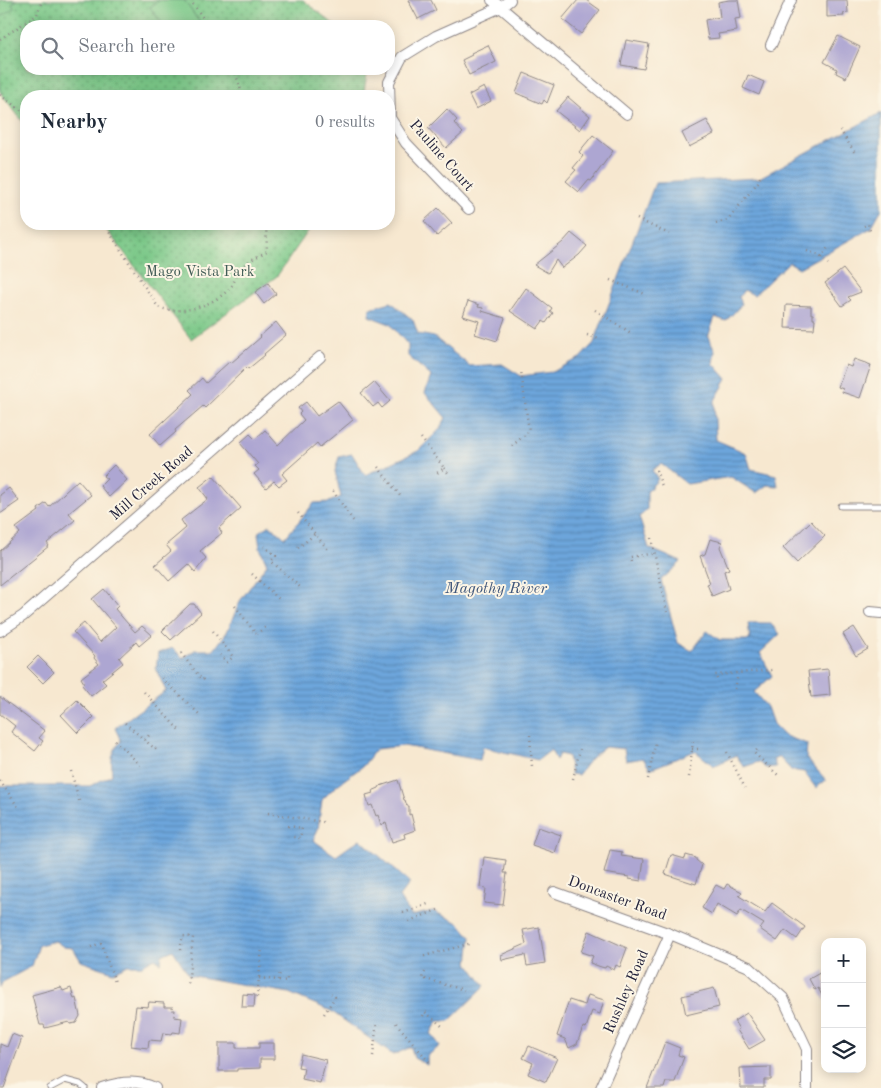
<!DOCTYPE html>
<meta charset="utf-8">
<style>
body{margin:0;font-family:"Old Standard TT",serif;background:#f2f2f3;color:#1f2937}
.controls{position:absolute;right:15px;bottom:15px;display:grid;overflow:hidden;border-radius:10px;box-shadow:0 2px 12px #0003}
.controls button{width:45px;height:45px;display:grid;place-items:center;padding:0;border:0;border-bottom:1px solid #e0e1e3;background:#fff;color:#1f2937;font:25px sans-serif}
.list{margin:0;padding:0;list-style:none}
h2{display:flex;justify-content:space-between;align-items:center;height:65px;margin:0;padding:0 20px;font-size:21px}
h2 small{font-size:16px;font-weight:400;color:#747a83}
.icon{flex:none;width:28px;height:28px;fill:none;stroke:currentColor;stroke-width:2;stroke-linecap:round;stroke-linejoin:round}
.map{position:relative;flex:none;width:881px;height:1088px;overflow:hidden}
.search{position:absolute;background:#fff;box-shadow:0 2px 12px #0003;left:20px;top:20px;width:375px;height:55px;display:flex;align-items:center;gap:12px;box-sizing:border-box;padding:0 18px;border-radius:20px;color:#747a83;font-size:19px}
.panel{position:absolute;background:#fff;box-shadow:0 2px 12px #0003;left:20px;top:90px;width:375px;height:140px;border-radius:20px}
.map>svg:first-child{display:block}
</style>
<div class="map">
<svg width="881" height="1088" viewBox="0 0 881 1088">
<defs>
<pattern id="green-dots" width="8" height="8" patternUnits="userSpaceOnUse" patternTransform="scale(1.25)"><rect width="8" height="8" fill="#7ac888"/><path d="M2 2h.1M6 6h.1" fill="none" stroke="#64a270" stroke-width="1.8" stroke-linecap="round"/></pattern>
<pattern id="water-rules" width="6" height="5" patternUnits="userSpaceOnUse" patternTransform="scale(1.25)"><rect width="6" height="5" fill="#6da6dc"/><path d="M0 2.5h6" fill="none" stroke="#5987b4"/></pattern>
</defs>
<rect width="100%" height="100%" fill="#fcf5e5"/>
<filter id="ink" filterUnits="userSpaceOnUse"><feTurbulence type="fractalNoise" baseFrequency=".02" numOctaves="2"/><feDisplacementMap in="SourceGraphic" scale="10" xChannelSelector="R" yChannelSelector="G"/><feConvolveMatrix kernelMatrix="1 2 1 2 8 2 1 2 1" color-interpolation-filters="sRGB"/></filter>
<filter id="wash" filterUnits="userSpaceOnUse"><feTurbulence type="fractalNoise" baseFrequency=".0096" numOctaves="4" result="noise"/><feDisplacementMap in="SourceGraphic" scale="20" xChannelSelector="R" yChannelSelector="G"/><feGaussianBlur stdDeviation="1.12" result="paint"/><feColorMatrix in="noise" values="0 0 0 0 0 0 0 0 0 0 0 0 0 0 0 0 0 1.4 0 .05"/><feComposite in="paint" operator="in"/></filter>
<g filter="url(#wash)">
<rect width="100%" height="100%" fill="#f7e8d0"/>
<g fill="url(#green-dots)" stroke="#4e7562">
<polygon points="0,0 303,0 336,26 26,26 26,69 368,69 363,96 26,96 26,126 0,92"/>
<polygon points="102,224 313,224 277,276 191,339"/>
</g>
<g fill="#7ac888" stroke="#4e7562">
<polygon points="0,0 17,0 12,4 14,8 0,18"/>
<polygon points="160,0 184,0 202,26 164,26 150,7"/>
</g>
<path fill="url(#water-rules)" stroke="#48648c" d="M 881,113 L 881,210 L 871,228 L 799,268 L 789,262 L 754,295 L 744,290 L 739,297 L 742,304 L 726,321 L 715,317 L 708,337 L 715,351 L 713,363 L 727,379 L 714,402 L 716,440 L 746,453 L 751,469 L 776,475 L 778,486 L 767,485 L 756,493 L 731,477 L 687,484 L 661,464 L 652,470 L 658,479 L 647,492 L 647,510 L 639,517 L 649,548 L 681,562 L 661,580 L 678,643 L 692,651 L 707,631 L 720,640 L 750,640 L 748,623 L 770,623 L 780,634 L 760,653 L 772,676 L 754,692 L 767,707 L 773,724 L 785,736 L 807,744 L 806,758 L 826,780 L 816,788 L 804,772 L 791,770 L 779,757 L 773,760 L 776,767 L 766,768 L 758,762 L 744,767 L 736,755 L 714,766 L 695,751 L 650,769 L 643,758 L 626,761 L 624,749 L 605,747 L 592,757 L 578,775 L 571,774 L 568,756 L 559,754 L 556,760 L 551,750 L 538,760 L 483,747 L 480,760 L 404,746 L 376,749 L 363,766 L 336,786 L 322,800 L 318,829 L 313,840 L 336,856 L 360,839 L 410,883 L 399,897 L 411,916 L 433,911 L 459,923 L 471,937 L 468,963 L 485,986 L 449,1021 L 438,1021 L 431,1033 L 440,1046 L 427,1056 L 427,1065 L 414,1058 L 411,1047 L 393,1055 L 331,1011 L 289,993 L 189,975 L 173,950 L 162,955 L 161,963 L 155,958 L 142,965 L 128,965 L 113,972 L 81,961 L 73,948 L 64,947 L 55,941 L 39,945 L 32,966 L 3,982 L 0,988 L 0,786 L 90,786 L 112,775 C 111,760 111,753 121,741 L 115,728 L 166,691 L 156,669 L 158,653 L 173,648 L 183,658 L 195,650 L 214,650 L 227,632 L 240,601 L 267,564 L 260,548 L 258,533 L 270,525 L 285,538 L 314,503 L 329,502 L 341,497 L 335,471 L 339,457 L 352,454 L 365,475 L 418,451 L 439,430 L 446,418 L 425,393 L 431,376 L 408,356 L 408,345 L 390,324 L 369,316 L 370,308 L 391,302 L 413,320 L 418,334 L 434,337 L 470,366 L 502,364 L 521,376 L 552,372 L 580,358 L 594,343 L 655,183 L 759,178 Z"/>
<g id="blocks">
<g fill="#ada6d2">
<polygon points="408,0 431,0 436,10 418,19"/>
<polygon points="578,0 586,0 600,10 581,34 562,19"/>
<polygon points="729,0 738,0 741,18 735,19 737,31 718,34 719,38 708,39 705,20 720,17 718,2"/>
<polygon points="827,0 847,0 848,13 843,14 844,16 827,17"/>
<polygon points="838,36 860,47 846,78 836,73 837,69 824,62"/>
<polygon points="626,40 649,44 644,69 621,65"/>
<polygon points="488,45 496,62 469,75 462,60 472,55 471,53"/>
<polygon points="524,73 554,85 547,103 544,100 542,104 516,93"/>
<polygon points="748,75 764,82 759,95 743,88"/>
<polygon points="484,87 491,101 476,109 469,95"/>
<polygon points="568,97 590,116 580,130 556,111"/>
<polygon points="447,109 457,120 454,123 463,133 446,148 428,128"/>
<polygon points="707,120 714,134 689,147 682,133"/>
<polygon points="593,135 613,151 591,181 589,180 579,192 566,181 576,170 573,168 583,156 579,152"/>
<polygon points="438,208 452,223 437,236 424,221"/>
<polygon points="571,233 587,246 579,255 562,268 556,260 548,273 534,265 563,242"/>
<polygon points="843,269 861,292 848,297 851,300 842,306 825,283"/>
<polygon points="268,283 276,294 264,304 255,292"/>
<polygon points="526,288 552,308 550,311 553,313 546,323 543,321 537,329 510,311"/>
<polygon points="468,301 479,305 478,307 483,308 482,311 505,318 497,341 475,334 479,321 463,316"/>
<polygon points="786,305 811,306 811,314 813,314 813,319 815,319 814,329 785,328"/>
<polygon points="276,322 286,335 264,354 265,355 248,369 247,367 205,408 203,406 175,430 176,432 160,446 150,434 193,394 189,390 202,378 206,383 230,361 231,363 261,337 260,336"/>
<polygon points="854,359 871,365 860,398 842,392 843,389 838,387 846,365 851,367"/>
<polygon points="374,382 390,401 382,408 378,403 373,407 361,393"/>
<polygon points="338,401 353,420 320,447 317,443 282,474 287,480 279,486 274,481 266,488 254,474 259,470 255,466 258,464 240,443 250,434 255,439 265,430 278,445 304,420 299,414 301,412 298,408 306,402 317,416"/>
<polygon points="114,465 127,480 109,497 100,486 107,479 103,476"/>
<polygon points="213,476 241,508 219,528 222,533 200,551 206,558 195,572 188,564 169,581 155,565 171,551 166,545 186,528 181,520 208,499 199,487"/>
<polygon points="78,480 91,495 69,513 75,520 47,543 49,546 0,585 0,551 20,533 16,528 39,511 38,509 46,503 49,507"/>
<polygon points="9,488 19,501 0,514 0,495"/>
<polygon points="811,521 825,536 797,563 783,548"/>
<polygon points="710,539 722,542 720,547 729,569 724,571 729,589 712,596 707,584 710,583 700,556 705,554"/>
<polygon points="104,589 118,606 115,609 135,632 142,626 152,635 139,646 136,642 119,658 123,663 102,680 106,684 91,696 82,685 84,683 81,678 99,664 94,658 95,656 73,632 84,623 100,642 116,627 92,599"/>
<polygon points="190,604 194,604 201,613 171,640 162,631"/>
<polygon points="854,627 868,649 856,656 843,634"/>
<polygon points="38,656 54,672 43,683 27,667"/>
<polygon points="828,669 830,695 811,697 808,671"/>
<polygon points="0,697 45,731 39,738 43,741 35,751 11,732 15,726 0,714"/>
<polygon points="77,700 94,717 78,733 61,715"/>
<polygon points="398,780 404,800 405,800 407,806 409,806 409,815 411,814 415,830 404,834 405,838 392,842 386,823 381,825 378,815 376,816 372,805 369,806 366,795 373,793 372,791 379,788 380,786"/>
<polygon points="538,827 561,835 555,853 532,845"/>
<polygon points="610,850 622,852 621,856 644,859 641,881 629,879 629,877 604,873"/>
<polygon points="671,855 685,859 686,855 696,858 696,860 702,865 696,884 665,874"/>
<polygon points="484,857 506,860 504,873 507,873 503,905 484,903 486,888 480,887"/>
<polygon points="727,884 742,892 739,896 765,912 772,903 805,927 797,939 785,930 777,941 760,929 764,924 741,910 737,916 717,904 712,914 702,908 716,885 724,889"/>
<polygon points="539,927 545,963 527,966 525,955 502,960 501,955 526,944 523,930"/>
<polygon points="589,931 627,948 620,967 616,965 614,970 606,966 605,968 601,967 590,963 593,956 581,952"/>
<polygon points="825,970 825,1001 818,988 815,990 809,979"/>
<polygon points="61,987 63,991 71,988 74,999 76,998 80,1016 76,1023 70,1024 69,1022 45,1028 44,1025 40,1025 32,995"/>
<polygon points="714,988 719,1007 686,1015 682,996"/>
<polygon points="243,994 255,995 254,1007 242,1007"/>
<polygon points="588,995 604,1000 600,1014 592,1011 586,1028 583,1027 577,1044 569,1048 565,1039 557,1036 569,1000 585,1005"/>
<polygon points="149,1002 164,1003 164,1007 173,1007 172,1010 175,1010 174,1017 182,1018 180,1033 173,1032 172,1034 163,1033 161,1041 149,1040 148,1048 131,1046 136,1006 148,1007"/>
<polygon points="747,1013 765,1040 749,1049 737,1030 739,1029 734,1021"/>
<polygon points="12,1034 22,1038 4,1088 0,1088 0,1044 7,1047"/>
<polygon points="665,1042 680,1048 678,1055 684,1057 678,1073 675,1082 666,1082 664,1088 647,1088"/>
<polygon points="219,1043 236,1043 236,1048 259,1048 259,1043 274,1043 274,1059 260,1059 260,1068 237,1069 237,1071 219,1071"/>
<polygon points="529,1046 557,1058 546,1082 528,1074 533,1063 523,1058"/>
<polygon points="301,1054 326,1060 320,1083 302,1079 304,1068 298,1067"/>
<polygon points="771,1067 771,1080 764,1080 764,1088 741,1088 740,1068"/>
</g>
</g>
</g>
<g filter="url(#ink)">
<use href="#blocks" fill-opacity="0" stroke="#8c8586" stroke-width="1"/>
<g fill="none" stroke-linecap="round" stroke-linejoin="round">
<defs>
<g id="lane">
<polyline points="841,506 881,506"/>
<polyline points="50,1088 65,1080 80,1084 85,1088"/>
</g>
<g id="street">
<polyline points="492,0 627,114"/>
<polyline points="771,45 791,0"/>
<polyline points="469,209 406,143 390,118 389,82 402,57 436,36 501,7 510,0"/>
<polyline points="870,612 881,613"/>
<polyline points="0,631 23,616 320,357"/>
<polyline points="554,892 670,934"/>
<path d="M 102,1088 C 119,1082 139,1080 155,1088"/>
<polyline points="601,1088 670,934 749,967 783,998 807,1049 807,1088"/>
</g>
</defs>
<use href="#lane" stroke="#8c8586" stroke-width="7"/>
<use href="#street" stroke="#8c8586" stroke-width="12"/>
<g stroke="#8c8586" stroke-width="2.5" stroke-dasharray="1 4" stroke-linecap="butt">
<polyline points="190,0 209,26"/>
<polyline points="0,39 37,15 42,0"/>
<polyline points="234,69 243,96"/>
<polyline points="0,95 26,114"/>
<polyline points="840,130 855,153"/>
<polyline points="637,219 669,234"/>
<polyline points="716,223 728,220 758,182 761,175"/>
<path d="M 104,224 L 158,307 C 180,316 214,306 230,288 C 235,283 236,273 241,268 C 247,261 259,256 267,251 L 266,224"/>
<polyline points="864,226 868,224 871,234"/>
<polyline points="807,251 819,255 828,264"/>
<polyline points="822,258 828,247"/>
<polyline points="610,280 645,294"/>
<polyline points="595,310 631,333"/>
<polyline points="587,335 600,339"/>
<polyline points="421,438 444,468 437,473"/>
<polyline points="512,446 529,431 521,371"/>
<polyline points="378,467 401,497"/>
<polyline points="444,468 449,474"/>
<polyline points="656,470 662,486"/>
<polyline points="333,491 354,522"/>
<polyline points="298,513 329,551"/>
<polyline points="651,538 667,612"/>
<polyline points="264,546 276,556 271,561 300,587"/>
<polyline points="298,548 315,534"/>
<polyline points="631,561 630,557 656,553"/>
<polyline points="252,574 280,600"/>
<polyline points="235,606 256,634 267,626"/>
<polyline points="213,631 233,657 227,662 220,655"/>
<polyline points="181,653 202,680 206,678"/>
<polyline points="162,678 199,714"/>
<polyline points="717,679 715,675 772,670"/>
<polyline points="735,689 738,674"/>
<polyline points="144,692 180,731"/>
<polyline points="125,723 155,749 158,746"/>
<polyline points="530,735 532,767"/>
<polyline points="115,740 140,765"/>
<polyline points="145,740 149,735"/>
<polyline points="692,749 700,749"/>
<polyline points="757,750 754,753 778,775"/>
<polyline points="727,752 745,788"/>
<polyline points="71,771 80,804"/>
<polyline points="689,777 693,741"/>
<polyline points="573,779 580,749"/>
<polyline points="648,779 656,740"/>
<polyline points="0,781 18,807"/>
<polyline points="268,813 323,822"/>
<polyline points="288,826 302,828 300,838 293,837"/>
<polyline points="403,913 428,904"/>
<polyline points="409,921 440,909"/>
<polyline points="91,947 101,943 115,982"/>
<polyline points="180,950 183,936 193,937 188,987"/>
<polyline points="424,956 472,943"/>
<polyline points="425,972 422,978 464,990"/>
<polyline points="259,978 287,981 287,975"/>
<polyline points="278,980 280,973"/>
<polyline points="257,997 262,949"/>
<polyline points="324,1014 335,997 331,994"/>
<polyline points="423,1016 425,1012 442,1026"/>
<polyline points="396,1023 431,1064"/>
<polyline points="373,1056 377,1022"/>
</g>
<use href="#lane" stroke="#fff" stroke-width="5"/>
<use href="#street" stroke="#fff" stroke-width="10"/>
</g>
</g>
<g text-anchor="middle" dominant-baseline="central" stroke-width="4" stroke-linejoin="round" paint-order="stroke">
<g font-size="15" fill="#22223b" stroke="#fcf5e5">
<text transform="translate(441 156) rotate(49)">Pauline Court</text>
<text transform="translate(152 484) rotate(-41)">Mill Creek Road</text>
<text transform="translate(617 899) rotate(20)">Doncaster Road</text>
<text transform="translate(627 992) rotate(-66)">Rushley Road</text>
</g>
<g font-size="15" fill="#415c56" stroke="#fcf5e5">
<text x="200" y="272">Mago Vista Park</text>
</g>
<g font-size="16" font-style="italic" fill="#40577b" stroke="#fcf5e5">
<text x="496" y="589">Magothy River</text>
</g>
</g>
</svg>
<div class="controls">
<button>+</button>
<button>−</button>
<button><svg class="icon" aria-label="layers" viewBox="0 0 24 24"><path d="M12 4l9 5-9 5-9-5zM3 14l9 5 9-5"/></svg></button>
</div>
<div class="search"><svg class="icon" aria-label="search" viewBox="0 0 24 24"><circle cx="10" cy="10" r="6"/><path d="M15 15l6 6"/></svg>Search here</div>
<section class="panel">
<h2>Nearby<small>0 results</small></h2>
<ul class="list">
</ul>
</section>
</div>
